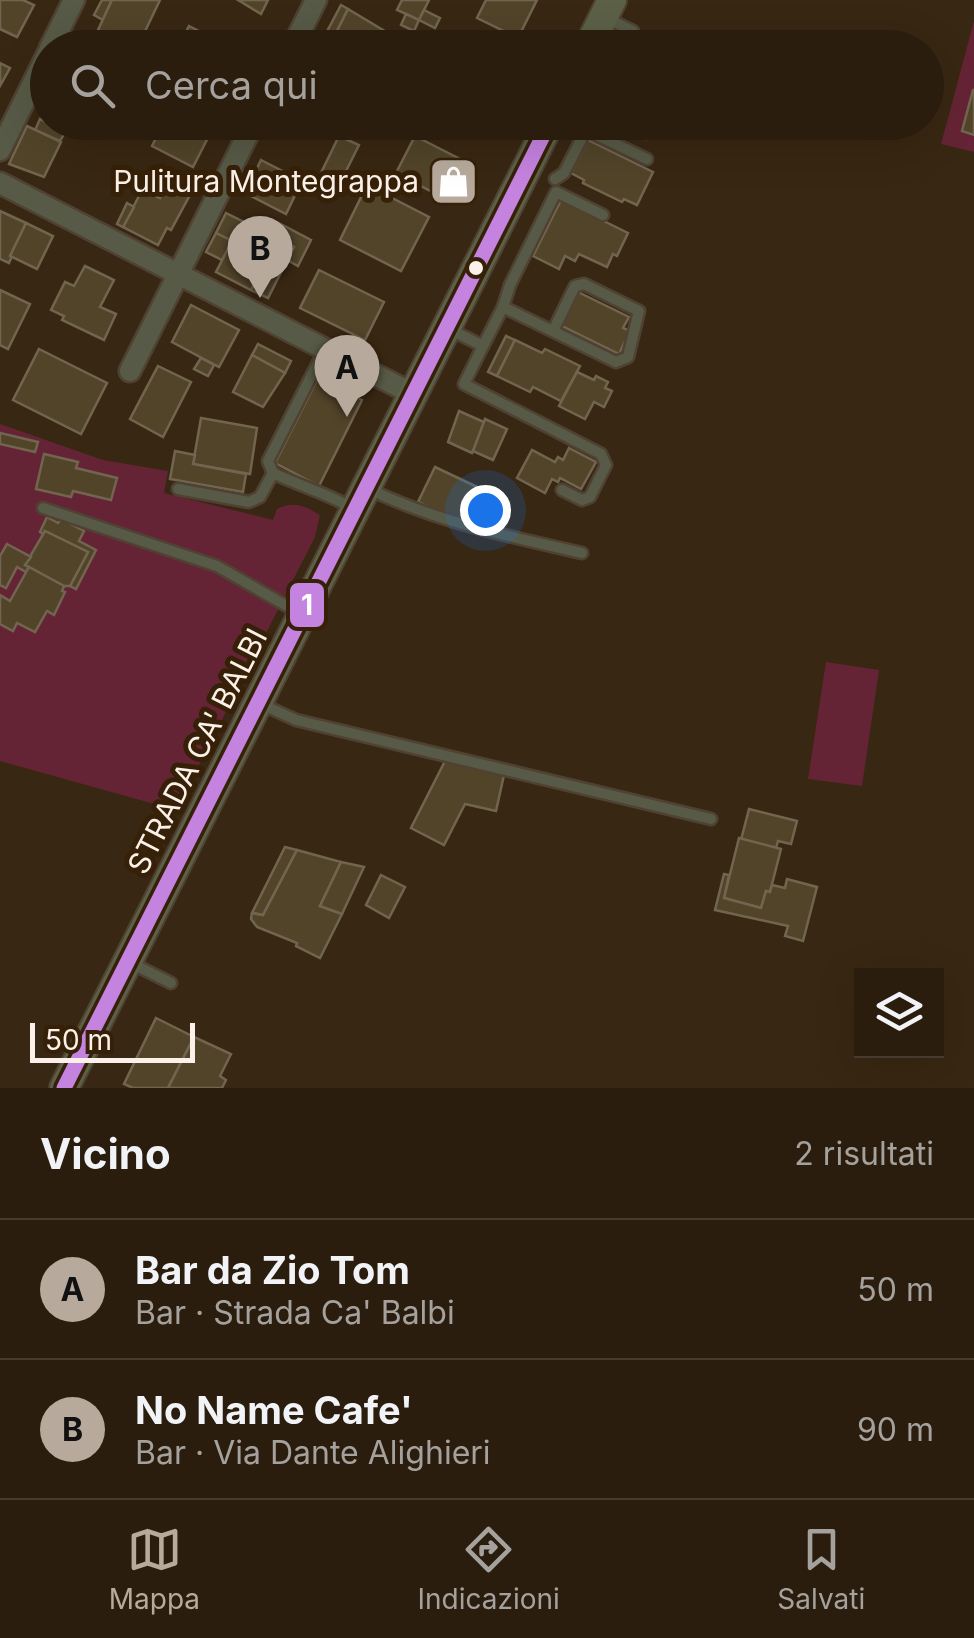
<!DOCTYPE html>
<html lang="it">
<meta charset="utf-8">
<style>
body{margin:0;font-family:Inter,sans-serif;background:#322617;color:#f1f3f6}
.controls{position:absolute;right:30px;bottom:30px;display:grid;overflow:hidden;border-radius:0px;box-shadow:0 10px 40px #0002}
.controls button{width:90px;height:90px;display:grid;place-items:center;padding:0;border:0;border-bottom:2px solid #463b2e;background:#2a1d0e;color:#f1f3f6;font:50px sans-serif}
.scale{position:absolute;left:30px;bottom:25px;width:165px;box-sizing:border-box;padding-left:10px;border:5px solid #fbf1e8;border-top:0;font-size:28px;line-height:35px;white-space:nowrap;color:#fbf1e8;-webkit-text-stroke:8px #372008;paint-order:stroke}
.you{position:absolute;left:485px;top:510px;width:35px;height:35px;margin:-25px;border:8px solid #fff;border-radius:50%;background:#1a73e8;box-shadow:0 0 0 15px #1a73e833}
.badge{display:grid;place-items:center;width:65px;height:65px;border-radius:50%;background:#b7aa9d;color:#111;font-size:32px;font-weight:700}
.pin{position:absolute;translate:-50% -82px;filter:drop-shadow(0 2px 5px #0008)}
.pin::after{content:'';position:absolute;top:52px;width:35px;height:30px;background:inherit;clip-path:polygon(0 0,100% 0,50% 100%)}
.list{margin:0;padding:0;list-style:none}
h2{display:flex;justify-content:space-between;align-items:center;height:130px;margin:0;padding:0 40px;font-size:42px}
h2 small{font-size:32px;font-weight:400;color:#a5a29e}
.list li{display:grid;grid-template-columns:65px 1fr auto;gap:30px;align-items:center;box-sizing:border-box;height:140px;padding:0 40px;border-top:2px solid #463b2e}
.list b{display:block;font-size:38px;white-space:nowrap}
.list p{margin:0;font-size:32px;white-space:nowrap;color:#a5a29e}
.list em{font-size:32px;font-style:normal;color:#a5a29e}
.icon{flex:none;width:55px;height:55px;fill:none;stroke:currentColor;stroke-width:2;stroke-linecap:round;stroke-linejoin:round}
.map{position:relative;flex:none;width:974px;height:1088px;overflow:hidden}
.search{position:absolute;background:#2a1d0e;box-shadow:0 10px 40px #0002;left:30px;right:30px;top:30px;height:110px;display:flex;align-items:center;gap:25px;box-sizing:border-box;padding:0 35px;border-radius:55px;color:#a5a29e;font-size:38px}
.sheet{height:410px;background:#2a1d0e}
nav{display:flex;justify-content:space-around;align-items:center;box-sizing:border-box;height:140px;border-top:2px solid #463b2e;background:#2a1d0e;font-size:28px;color:#a5a29e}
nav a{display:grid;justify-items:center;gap:5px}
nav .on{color:#b7aa9d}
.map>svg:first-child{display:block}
</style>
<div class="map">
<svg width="974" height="1088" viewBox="0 0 974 1088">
<rect width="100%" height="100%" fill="#382712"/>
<g fill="#652435">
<polygon points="974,21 974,152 941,144"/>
<path d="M 0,424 L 103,460 L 168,471 L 164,493 L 273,520 L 277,509 C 295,501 303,505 320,515 L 315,537 L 176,810 L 0,761 Z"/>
<polygon points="826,662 879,670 862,786 808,779"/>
</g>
<g fill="#514429" stroke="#726550" stroke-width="2.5">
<polygon points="0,0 23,0 34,5 17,37 0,29"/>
<polygon points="102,0 112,0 103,20 94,15"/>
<polygon points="112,0 160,0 137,48 98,30"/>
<polygon points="238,0 268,0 261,14"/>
<polygon points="402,0 429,0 419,20 397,10"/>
<polygon points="486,0 537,0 518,38 477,18"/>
<polygon points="341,5 348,9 331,43 323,39"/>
<polygon points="348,9 393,36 387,48 339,48 331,43"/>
<polygon points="424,10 440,18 435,28 419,20"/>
<polygon points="406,14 419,20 414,31 401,25"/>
<polygon points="189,26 217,40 220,34 248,48 178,48"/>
<polygon points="0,63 10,68 0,86"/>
<polygon points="973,90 974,90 974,135 962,131"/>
<polygon points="40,119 66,131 60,141 35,130"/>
<polygon points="164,122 216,122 193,167 152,146"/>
<polygon points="293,122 328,122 321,136"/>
<polygon points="27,126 61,142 44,177 9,164"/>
<polygon points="339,136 359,145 338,187 319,177"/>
<polygon points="415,136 462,160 442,197 396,173"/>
<polygon points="588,140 653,172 637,205 624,199 622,202 583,183 584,180 571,173"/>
<polygon points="261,160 302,181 286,214 245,193"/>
<polygon points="151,173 168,182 160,198 142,190"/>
<polygon points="168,182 191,193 171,230 167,228 158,245 123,227 142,190 160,198"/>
<polygon points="367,185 429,217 401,271 340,240"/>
<polygon points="561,200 628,233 617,256 613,254 607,267 579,254 575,261 565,256 559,269 533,256"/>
<polygon points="127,203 134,207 123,227 117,224"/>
<polygon points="0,211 26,223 9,263 0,259"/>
<polygon points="226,213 278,239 251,290 216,272 232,241 216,233"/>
<polygon points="26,223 53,236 37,269 10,256"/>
<polygon points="279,223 311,240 298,266 287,260 294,247 273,236"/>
<polygon points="216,233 232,241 222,260 206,252"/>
<polygon points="278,239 294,247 268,298 251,290"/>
<polygon points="85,266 114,280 100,307 116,314 104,340 62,320 64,316 51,310 65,282 74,286"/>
<polygon points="319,270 384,302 365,340 300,308"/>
<polygon points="0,290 30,304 8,349 0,345"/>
<polygon points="578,292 629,317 623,328 630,331 619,354 562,326"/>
<polygon points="191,305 239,330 219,367 172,342"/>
<polygon points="506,336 515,340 497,376 488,372"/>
<polygon points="515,340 542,353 545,349 580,366 561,401 533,387 530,392 497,376"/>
<polygon points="258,344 291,361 285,373 252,355"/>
<polygon points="39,349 107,383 81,434 13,400"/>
<polygon points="252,355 285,373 263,407 233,392"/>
<polygon points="201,358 214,365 208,376 194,369"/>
<polygon points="158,366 191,382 163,437 130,419"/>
<polygon points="577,372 594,380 596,376 608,382 605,388 612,391 604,407 594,402 585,419 559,406"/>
<polygon points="318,378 362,400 319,486 275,463"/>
<polygon points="459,411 486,423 472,453 448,442"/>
<polygon points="201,418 257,428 250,474 193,464"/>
<polygon points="485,419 507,429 493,460 473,451"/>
<polygon points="0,433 38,442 35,452 0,444"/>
<polygon points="569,448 596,462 581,489 560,478 558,482 552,479 545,493 517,478 532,450 555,462 558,457 563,460"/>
<polygon points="175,451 195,455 193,464 246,474 243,492 170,479"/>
<polygon points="44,454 78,462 76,468 117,478 111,500 73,491 71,497 36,489"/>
<polygon points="435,467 509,502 497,527 484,521 482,526 472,521 471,524 456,520 418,502"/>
<polygon points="47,517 58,523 61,519 84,531 79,541 96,550 76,589 70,586 88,552 45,531 43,534 40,532"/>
<polygon points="45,531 88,552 70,586 64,586 25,565"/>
<polygon points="7,544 31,557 25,565 29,567 26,572 17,567 6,588 0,585 0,556"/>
<polygon points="29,567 64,586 62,591 65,592 54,615 47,611 35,632 17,623 13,631 0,624 0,595 10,601"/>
<polygon points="445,761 504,775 496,811 465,804 444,845 411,828"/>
<polygon points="749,809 797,821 791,844 778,841 776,848 741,840"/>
<polygon points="739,838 781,849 770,892 766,891 761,908 724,898"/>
<polygon points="285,847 297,850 263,915 252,913"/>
<polygon points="297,850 341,862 320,906 342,914 320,958 296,946 297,943 257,927 251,919 252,913 263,915"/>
<polygon points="341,862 364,867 342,914 320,906"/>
<polygon points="724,874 729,875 724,898 761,908 766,891 770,892 772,885 785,888 787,879 817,887 803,941 785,936 788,926 715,910"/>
<polygon points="381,875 405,887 389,918 366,905"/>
<polygon points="156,1018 194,1037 168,1088 133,1088 124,1084"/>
<polygon points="194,1037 231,1054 220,1076 226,1080 222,1088 168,1088"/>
</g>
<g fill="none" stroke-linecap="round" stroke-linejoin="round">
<defs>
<g id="service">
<polyline points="604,17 633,31 625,48"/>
<polyline points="623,122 646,133"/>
<polyline points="555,179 564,173 586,130 647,159"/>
<polyline points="503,307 510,285 556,192 603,215"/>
<polyline points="447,328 483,346 464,384 601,454 606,465 590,497 582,500 562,490"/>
<polyline points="483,346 503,307 616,362 628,357 639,311 584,284 575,286 553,331"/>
<path d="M 325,349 L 268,461 L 273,473 C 300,486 329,494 354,509"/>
<path d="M 367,488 C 436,522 508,536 582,553"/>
<polyline points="178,489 249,502 260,497 273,473"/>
<polyline points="43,508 217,566 301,614"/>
<polyline points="259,703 296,720 711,819"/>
<polyline points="129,962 171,983"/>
</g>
<g id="minor">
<polyline points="50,48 74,0"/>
<polyline points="292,48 316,0"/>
<polyline points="0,150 48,53"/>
<polyline points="0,183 413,394"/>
<polyline points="130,371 254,122"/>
</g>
<g id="secondary">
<polyline points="588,48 612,0"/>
<polyline points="64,1088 550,122"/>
</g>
</defs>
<use href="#service" stroke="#504233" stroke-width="15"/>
<use href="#minor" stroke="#504233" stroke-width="25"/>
<use href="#secondary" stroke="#504233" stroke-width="32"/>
<use href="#service" stroke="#575a46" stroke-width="10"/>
<use href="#minor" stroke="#575a46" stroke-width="20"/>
<use href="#secondary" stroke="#5c6046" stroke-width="28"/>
<defs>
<polyline id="bus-1" points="64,1088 550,122"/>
</defs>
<use href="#bus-1" stroke="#372008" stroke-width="22"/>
<use href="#bus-1" stroke="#c483df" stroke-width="15"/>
</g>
<defs>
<symbol id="shop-square" viewBox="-11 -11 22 22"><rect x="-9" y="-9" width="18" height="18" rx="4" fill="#b7aa9d" stroke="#372008"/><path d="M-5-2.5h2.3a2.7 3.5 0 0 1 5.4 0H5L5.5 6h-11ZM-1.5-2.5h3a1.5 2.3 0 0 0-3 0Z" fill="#fff"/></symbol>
</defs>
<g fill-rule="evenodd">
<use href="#shop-square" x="426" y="154" width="55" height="55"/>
</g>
<circle fill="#fbf1e8" stroke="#372008" stroke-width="4" cx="476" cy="268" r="9"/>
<g text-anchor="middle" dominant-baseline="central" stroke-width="10" stroke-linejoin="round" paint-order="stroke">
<g font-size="30" fill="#fbf1e8" stroke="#372008" text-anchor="end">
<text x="419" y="181">Pulitura Montegrappa</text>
</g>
<g font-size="30" fill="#fbf1e8" stroke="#372008">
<text transform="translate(197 751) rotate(-63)">STRADA CA' BALBI</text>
</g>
</g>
<rect stroke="#372008" stroke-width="4" x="288" y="581" width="38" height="48" rx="10" fill="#c483df"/>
<g font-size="28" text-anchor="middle" font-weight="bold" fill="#fff">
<text x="307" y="615">1</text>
</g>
</svg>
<div class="controls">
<button><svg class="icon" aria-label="layers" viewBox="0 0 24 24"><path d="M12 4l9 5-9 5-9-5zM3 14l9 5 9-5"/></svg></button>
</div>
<div class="scale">50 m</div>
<div class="you"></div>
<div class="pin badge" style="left:347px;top:417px">A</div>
<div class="pin badge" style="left:260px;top:298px">B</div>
<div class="search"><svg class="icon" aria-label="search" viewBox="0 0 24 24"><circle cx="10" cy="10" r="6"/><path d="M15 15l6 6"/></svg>Cerca qui</div>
</div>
<section class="sheet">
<h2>Vicino<small>2 risultati</small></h2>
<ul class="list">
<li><span class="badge">A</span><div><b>Bar da Zio Tom</b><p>Bar · Strada Ca' Balbi</p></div><em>50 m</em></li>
<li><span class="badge">B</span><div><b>No Name Cafe'</b><p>Bar · Via Dante Alighieri</p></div><em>90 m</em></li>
</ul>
</section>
<nav>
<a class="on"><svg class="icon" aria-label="map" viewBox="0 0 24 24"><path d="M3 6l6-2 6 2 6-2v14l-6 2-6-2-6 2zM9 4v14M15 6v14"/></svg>Mappa</a>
<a><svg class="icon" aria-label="directions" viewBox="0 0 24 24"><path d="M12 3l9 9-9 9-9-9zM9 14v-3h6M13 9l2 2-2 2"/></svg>Indicazioni</a>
<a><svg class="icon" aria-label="saved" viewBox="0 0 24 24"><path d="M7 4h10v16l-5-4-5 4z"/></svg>Salvati</a>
</nav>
